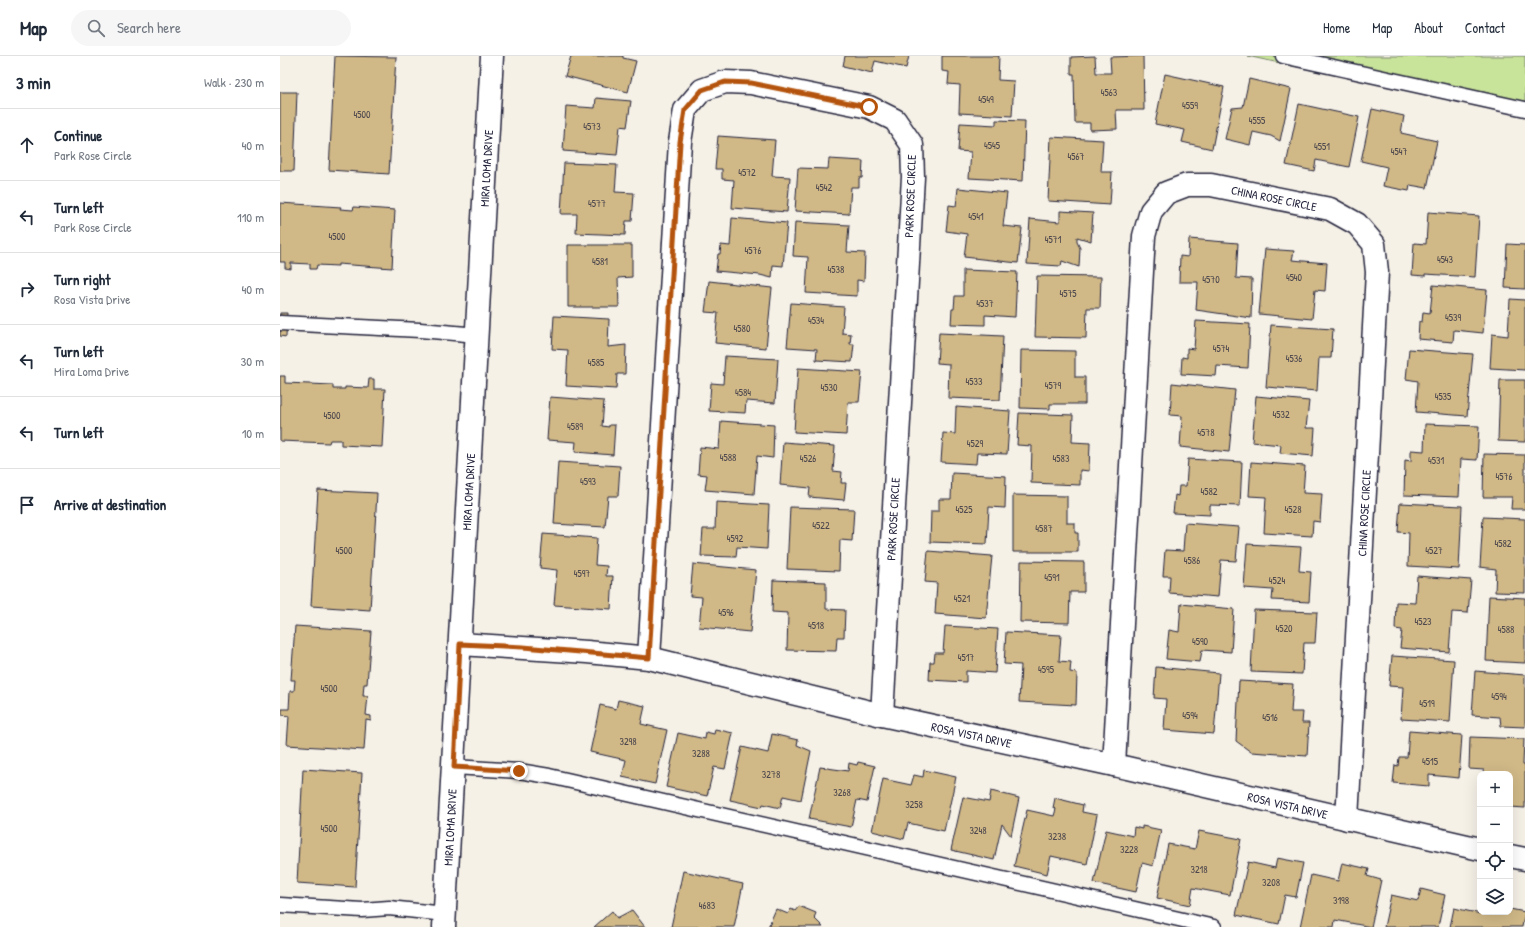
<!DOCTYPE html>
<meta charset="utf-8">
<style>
body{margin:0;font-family:"Patrick Hand",sans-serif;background:#f6f6f7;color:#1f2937}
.controls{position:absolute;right:12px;bottom:12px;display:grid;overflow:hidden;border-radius:8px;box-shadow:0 4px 16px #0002}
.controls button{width:36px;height:36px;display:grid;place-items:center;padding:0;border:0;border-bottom:1px solid #e0e1e3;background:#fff;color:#1f2937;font:20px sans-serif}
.stop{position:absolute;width:12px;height:12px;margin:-9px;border:3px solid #b45309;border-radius:50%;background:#fff}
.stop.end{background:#b45309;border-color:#fff;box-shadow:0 1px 4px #0008}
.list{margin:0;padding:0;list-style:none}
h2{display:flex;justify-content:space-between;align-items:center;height:52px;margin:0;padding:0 16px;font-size:17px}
h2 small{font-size:13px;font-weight:400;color:#747a83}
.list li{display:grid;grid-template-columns:26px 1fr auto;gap:12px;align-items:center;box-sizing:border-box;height:72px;padding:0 16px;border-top:1px solid #e0e1e3}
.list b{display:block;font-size:15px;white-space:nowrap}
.list p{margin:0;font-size:13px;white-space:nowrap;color:#747a83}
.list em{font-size:13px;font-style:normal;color:#747a83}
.icon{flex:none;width:22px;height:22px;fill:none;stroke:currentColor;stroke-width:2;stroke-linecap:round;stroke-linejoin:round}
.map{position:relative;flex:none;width:1245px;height:871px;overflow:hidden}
header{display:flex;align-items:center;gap:24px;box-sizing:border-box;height:56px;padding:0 20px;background:#fff;border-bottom:1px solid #e0e1e3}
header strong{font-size:19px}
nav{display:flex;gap:22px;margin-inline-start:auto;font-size:14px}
.search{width:280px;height:36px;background:#f6f6f7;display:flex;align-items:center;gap:10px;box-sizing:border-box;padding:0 14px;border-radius:22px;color:#747a83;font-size:15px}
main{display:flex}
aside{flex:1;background:#fff}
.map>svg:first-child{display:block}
</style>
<header>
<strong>Map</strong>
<div class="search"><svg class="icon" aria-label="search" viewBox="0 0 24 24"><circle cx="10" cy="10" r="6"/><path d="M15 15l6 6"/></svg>Search here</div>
<nav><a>Home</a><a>Map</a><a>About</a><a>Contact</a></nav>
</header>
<main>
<aside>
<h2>3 min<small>Walk · 230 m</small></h2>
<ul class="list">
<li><svg class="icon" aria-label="ahead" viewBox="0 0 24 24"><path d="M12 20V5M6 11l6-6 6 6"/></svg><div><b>Continue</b><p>Park Rose Circle</p></div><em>40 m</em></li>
<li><svg class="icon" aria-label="left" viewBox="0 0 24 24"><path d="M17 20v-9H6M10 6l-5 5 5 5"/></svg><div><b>Turn left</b><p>Park Rose Circle</p></div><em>110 m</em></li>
<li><svg class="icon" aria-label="right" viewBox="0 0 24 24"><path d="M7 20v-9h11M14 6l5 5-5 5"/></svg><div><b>Turn right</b><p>Rosa Vista Drive</p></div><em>40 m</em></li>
<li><svg class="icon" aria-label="left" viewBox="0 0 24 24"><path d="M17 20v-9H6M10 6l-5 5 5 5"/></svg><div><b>Turn left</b><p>Mira Loma Drive</p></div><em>30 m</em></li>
<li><svg class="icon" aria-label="left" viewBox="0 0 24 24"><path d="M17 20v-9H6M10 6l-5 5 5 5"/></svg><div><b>Turn left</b></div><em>10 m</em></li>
<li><svg class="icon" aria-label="arrive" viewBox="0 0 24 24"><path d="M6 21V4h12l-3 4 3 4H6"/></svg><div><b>Arrive at destination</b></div></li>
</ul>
</aside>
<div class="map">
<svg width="1245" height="871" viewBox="0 0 1245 871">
<rect width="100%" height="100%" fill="#f6f1e7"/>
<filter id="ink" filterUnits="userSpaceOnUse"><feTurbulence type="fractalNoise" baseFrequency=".025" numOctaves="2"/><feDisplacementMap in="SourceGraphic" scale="8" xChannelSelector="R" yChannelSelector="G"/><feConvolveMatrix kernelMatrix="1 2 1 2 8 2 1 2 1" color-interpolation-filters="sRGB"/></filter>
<g filter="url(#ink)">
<polygon fill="#c8e39a" stroke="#75826a" points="967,0 1245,0 1245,60"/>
<g fill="#d0b887" stroke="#22223b">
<polygon points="55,0 116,1 109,118 49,114"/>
<polygon points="291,0 343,0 343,2 356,5 348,36 285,20"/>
<polygon points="565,0 629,0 626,12 595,5 592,17 563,10"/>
<polygon points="662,0 719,0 718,24 734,25 732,60 679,57 680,29 668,28 669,16 662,15"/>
<polygon points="815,0 816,17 831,17 830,1 863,0 864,54 836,54 837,73 810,74 810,67 795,67 794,18 791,18 791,1"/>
<polygon points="885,18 944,31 932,93 902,86 905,74 875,68"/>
<polygon points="969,23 1011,33 1000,85 991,80 973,76 970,89 945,83 952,52 963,51"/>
<polygon points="0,36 17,36 14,115 0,115"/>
<polygon points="316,42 351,45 347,71 340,70 337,99 283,95 286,50 315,52"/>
<polygon points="1019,48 1079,61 1069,111 1036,104 1034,115 1006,109"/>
<polygon points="1092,53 1124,60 1121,77 1157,85 1147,132 1130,129 1129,135 1103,130 1107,111 1081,105"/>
<polygon points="716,64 745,65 743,125 689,122 691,96 678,95 680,67 716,69"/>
<polygon points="438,80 495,84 492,120 510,121 507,156 452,152 454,124 442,123 442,113 435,113"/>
<polygon points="771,81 823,84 821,116 832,116 830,149 768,145"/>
<polygon points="549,103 583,105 582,122 579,122 579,131 571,131 569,158 515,155 518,112 548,113"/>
<polygon points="284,107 337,109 335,136 354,137 352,165 346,165 345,179 296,177 297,158 281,158"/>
<polygon points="678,132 727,137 723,170 742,172 738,207 684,201 687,178 666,175 669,149 676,150"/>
<polygon points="0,147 61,151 60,153 73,154 74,151 115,154 112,212 58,208 58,210 37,209 36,213 30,213 30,208 11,207 11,213 5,212 5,206 0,206"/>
<polygon points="780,155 813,157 811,185 797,181 797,186 800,192 799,211 782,205 781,210 747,208 750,163 780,166"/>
<polygon points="1148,156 1199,160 1195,221 1145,218 1145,220 1132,219 1134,187 1146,188"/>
<polygon points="452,162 507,167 503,210 493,209 492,222 480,219 436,215 438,198 440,198 441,189 450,190"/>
<polygon points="515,166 569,169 567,196 585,197 584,225 577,224 577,240 526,237 528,201 513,200"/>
<polygon points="909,183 958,187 956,222 972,223 971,262 916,254 918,226 899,226 900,200 908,201"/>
<polygon points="1227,188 1245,189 1245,233 1225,232"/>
<polygon points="288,189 352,189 352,221 338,222 339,251 288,251"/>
<polygon points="985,193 1014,195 1012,204 1047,207 1045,235 1035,234 1032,263 979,258"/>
<polygon points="683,214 737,216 735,261 705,259 705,269 671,268 672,253 674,253 675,240 683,240"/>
<polygon points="757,220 821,221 820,252 807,252 806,282 755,281"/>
<polygon points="429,225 492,232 486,292 435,287 438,257 425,256"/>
<polygon points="1153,229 1207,234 1203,277 1174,274 1173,286 1138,283 1139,265 1142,266 1143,256 1150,257"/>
<polygon points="1230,243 1245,244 1245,314 1210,312 1212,278 1228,280"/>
<polygon points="511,247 564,251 562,277 571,278 570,288 574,288 572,306 536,304 537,293 507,291"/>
<polygon points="0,257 7,257 6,281 0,280"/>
<polygon points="274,260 329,263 328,291 346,289 345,318 337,318 336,333 286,330 288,294 272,293"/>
<polygon points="916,265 970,268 968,312 937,310 936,320 901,318 902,301 907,302 907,292 914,293"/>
<polygon points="991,269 1053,273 1051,302 1039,302 1037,335 986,331"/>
<polygon points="659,277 723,280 720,344 668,342 669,308 657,307"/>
<polygon points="1129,293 1193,298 1187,360 1136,356 1138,325 1126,323"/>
<polygon points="741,294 795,295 795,321 805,321 805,348 770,348 770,353 740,352"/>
<polygon points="445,300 498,303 495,347 466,345 465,357 429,355 431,327 443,328"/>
<polygon points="518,312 582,316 579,346 568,346 566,379 514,376"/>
<polygon points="0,320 5,320 5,327 53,329 53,333 65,333 65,331 88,332 89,323 94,323 94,333 105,333 102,391 61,389 61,384 50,384 49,387 0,385"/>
<polygon points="1220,324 1245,324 1245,386 1218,385"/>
<polygon points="892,327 955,334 949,396 900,391 902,360 890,359"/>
<polygon points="976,340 1029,345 1026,372 1035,372 1033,400 1000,397 1001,389 972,386"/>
<polygon points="270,341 324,345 322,370 329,371 329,369 335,369 333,399 295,396 296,386 267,384"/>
<polygon points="676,351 730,355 727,398 697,397 696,408 661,406 663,377 675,378"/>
<polygon points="739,357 793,359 792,386 810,387 809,415 800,414 800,429 751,427 752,390 737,389"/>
<polygon points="441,365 494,369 493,402 477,400 474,438 425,434 427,419 418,418 420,391 439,393"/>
<polygon points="1145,368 1199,370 1197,404 1181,403 1179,441 1124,439 1125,404 1131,405 1131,394 1144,395"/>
<polygon points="503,386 555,390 553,415 562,416 561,427 566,427 564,444 529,441 530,432 500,429"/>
<polygon points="1204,398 1245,399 1245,453 1231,453 1232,441 1203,441"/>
<polygon points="908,403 962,406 960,450 930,449 930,459 893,457 895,439 898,440 899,430 906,430"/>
<polygon points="278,406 340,410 338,440 328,440 325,471 274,468"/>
<polygon points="971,406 1025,410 1023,437 1042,438 1040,466 1033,465 1032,480 984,477 986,441 969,440"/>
<polygon points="672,417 726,420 725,452 709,451 707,488 650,486 651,455 659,455 659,443 671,443"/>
<polygon points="38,434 97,437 90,554 31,550"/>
<polygon points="733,439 787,440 787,467 795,467 795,477 798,477 798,496 733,496"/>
<polygon points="436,446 489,449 487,493 457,491 456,501 421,500 423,473 435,473"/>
<polygon points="1120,447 1182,450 1179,513 1128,510 1129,477 1118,476"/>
<polygon points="510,451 574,453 572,485 560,484 559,515 507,513"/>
<polygon points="1203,461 1245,463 1245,537 1215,536 1216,513 1200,511"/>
<polygon points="905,467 959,471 956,505 941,504 938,541 889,537 890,520 883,520 885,494 903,495"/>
<polygon points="263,478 317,482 315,509 327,510 326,520 333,520 331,553 274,549 277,514 260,512"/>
<polygon points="967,488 1021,491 1019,515 1031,516 1029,546 992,544 993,534 964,532"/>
<polygon points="648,495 712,500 706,562 655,558 657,527 645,526"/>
<polygon points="741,505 804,506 804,536 790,536 789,567 740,566"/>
<polygon points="413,508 476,514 470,576 419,571 422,541 410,540"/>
<polygon points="1137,520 1191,524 1188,557 1172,556 1169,596 1120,592 1122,574 1115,573 1116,546 1135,547"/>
<polygon points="493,524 546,526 546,553 565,554 564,581 557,581 556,595 507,594 508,557 492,556"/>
<polygon points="1209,540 1245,542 1245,607 1206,605"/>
<polygon points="901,548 954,553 951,596 922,594 920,606 886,603 889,574 899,576"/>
<polygon points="974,554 1037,556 1035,587 1024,587 1022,618 971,616"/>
<polygon points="15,570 91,575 87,628 84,628 83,640 88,640 86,659 91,660 91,665 86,664 84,694 7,689 9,660 2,659 2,653 9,653 10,635 14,635 15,624 11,624"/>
<polygon points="665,570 718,573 715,617 686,615 686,626 649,624 650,606 654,606 655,597 663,597"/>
<polygon points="726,576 781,579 779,605 791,606 790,616 797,617 796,649 739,646 741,609 724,608"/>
<polygon points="1112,600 1174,604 1170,666 1121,663 1123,631 1109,630"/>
<polygon points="876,611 939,617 934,678 884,674 886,643 874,642"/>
<polygon points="1195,615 1245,619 1245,671 1221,670 1220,661 1192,659"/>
<polygon points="959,625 1013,628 1011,656 1023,656 1022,667 1029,667 1027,700 971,696 956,685"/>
<polygon points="338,644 365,650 361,668 387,674 375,728 342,721 346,704 310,696 320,649 336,653"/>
<polygon points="435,673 453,677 445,713 434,711 427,740 386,731 398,677 425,683 426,676 434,678"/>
<polygon points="1129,675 1182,679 1179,722 1149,719 1149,730 1113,727 1115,709 1118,710 1119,701 1127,701"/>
<polygon points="492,678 518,684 517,689 531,695 521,744 503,740 500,752 483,748 482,751 450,744 462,691 488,697"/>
<polygon points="1190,681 1244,683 1243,709 1245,709 1245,752 1230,751 1230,718 1204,718 1204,714 1189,713"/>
<polygon points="578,706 595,710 587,746 577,744 571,771 529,763 540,711 568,715 569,707 577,709"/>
<polygon points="23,713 82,717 75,831 17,827"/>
<polygon points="644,714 676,721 664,775 628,767 624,783 592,775 603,723 631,729 634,719 643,721"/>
<polygon points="711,735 739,742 731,780 722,768 714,804 671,794 683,741 709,746"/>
<polygon points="775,742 803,749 802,756 817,759 807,808 771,800 767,818 734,810 747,754 774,760 776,753 773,752"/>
<polygon points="862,770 881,774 873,810 862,807 856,836 814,827 826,774 853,780 854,771 862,773"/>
<polygon points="919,775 961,783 950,839 913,832 910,849 877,842 888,788 915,793"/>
<polygon points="997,802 1023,807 1016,841 1005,839 999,868 956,859 968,806 995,812"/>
<polygon points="1062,807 1089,813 1087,820 1101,824 1091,871 1055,864 1054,871 1020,871 1031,819 1058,825"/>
<polygon points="403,815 463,828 454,871 391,871"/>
<polygon points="1141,833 1165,839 1158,871 1104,871 1111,839 1138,845"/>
<polygon points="519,850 536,857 534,862 543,871 488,871 496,853 508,858 511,853 515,855"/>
<polygon points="1174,852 1201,858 1202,856 1230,856 1230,853 1245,856 1242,871 1170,871"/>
<polygon points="352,854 365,871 314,871 332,855 337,862"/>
</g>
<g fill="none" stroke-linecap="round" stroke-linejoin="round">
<defs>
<g id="service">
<polyline points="1003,0 1245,53"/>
<polyline points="0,267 140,274 198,279"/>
<polyline points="174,711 239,715 269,720 934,871"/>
<polyline points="0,849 82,854 109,852 165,858"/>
</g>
<g id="minor">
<path id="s1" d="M 180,588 L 307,596 L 369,602 L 602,659 L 834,709 L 1200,793"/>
<polyline points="369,602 400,86 405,54 422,34 445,26 471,27 589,51 615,64 632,89 633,121 602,659"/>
<path id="s2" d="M 834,709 L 864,180 L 871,155 L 886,137 L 907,129 L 931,129 L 1050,153 L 1077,168 L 1094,188 L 1097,216 L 1067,763"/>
<polyline points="1230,800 1245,803"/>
</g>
<g id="secondary">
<path id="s3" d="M 164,871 L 212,0"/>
</g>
</defs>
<use href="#service" stroke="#22223b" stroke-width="17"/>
<use href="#minor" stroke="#22223b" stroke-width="25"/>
<use href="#secondary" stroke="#22223b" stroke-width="25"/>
<use href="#service" stroke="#fff" stroke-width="14"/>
<use href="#minor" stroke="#fff" stroke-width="22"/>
<use href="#secondary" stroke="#fff" stroke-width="22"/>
</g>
</g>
<g fill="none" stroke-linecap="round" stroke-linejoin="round" filter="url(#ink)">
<polyline stroke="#b45309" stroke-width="5" points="239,715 174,711 180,588 243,591 369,602 400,86 405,54 422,34 445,26 471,27 589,51"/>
</g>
<g text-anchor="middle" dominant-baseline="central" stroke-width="4" stroke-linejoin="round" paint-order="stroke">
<g font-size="10" fill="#4e484e">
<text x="829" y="36">4563</text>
<text x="706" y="43">4549</text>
<text x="910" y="49">4559</text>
<text x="82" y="58">4500</text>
<text x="977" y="64">4555</text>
<text x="312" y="70">4573</text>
<text x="712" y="89">4545</text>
<text x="1042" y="90">4551</text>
<text x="1119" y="95">4547</text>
<text x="796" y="100">4567</text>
<text x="467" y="116">4572</text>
<text x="544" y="131">4542</text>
<text x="317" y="147">4577</text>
<text x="696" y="160">4541</text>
<text x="57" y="180">4500</text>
<text x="773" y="183">4571</text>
<text x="473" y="194">4576</text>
<text x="1165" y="203">4543</text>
<text x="320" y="205">4581</text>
<text x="556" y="213">4538</text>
<text x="1014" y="221">4540</text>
<text x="931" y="223">4570</text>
<text x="788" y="237">4575</text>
<text x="705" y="247">4537</text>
<text x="1173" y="261">4539</text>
<text x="536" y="264">4534</text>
<text x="462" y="272">4580</text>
<text x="941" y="292">4574</text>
<text x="1014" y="302">4536</text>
<text x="316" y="306">4585</text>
<text x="694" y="325">4533</text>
<text x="773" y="329">4579</text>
<text x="549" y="331">4530</text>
<text x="463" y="336">4584</text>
<text x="1163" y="340">4535</text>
<text x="1001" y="358">4532</text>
<text x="52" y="359">4500</text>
<text x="295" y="370">4589</text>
<text x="926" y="376">4578</text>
<text x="695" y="387">4529</text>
<text x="448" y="401">4588</text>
<text x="528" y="402">4526</text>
<text x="781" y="402">4583</text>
<text x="1156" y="404">4531</text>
<text x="1224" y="420">4576</text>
<text x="308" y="425">4593</text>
<text x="929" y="435">4582</text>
<text x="684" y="453">4525</text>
<text x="1013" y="453">4528</text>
<text x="541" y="469">4522</text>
<text x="764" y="472">4587</text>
<text x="455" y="482">4592</text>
<text x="1223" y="487">4582</text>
<text x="64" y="494">4500</text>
<text x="1154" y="494">4527</text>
<text x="912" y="504">4586</text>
<text x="302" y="517">4597</text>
<text x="772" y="521">4591</text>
<text x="997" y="524">4524</text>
<text x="682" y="542">4521</text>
<text x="446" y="556">4596</text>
<text x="1143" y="565">4523</text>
<text x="536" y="569">4518</text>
<text x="1004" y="572">4520</text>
<text x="1226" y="573">4588</text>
<text x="920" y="585">4590</text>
<text x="686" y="601">4517</text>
<text x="766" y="613">4595</text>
<text x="49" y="632">4500</text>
<text x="1219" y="640">4594</text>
<text x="1147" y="647">4519</text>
<text x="910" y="659">4594</text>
<text x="990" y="661">4516</text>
<text x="348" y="685">3298</text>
<text x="421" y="697">3288</text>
<text x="1150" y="705">4515</text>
<text x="491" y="718">3278</text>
<text x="562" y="736">3268</text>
<text x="634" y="748">3258</text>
<text x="49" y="772">4500</text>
<text x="698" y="774">3248</text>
<text x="777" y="780">3238</text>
<text x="849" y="793">3228</text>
<text x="919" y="813">3218</text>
<text x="991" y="826">3208</text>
<text x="1061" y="844">3198</text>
<text x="427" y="849">4683</text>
</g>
<g font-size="12" fill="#22223b" stroke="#fff">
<text stroke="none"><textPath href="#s3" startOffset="760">MIRA LOMA DRIVE</textPath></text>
<text transform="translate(630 140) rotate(-88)">PARK ROSE CIRCLE</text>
<text stroke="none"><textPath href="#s2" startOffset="690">CHINA ROSE CIRCLE</textPath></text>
<text stroke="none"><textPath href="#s3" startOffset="436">MIRA LOMA DRIVE</textPath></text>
<text transform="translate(1084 457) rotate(-87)">CHINA ROSE CIRCLE</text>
<text transform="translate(613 463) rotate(-87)">PARK ROSE CIRCLE</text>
<text stroke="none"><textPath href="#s1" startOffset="521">ROSA VISTA DRIVE</textPath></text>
<text stroke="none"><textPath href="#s1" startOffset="845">ROSA VISTA DRIVE</textPath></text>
<text stroke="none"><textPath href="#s3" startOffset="100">MIRA LOMA DRIVE</textPath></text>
</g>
</g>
</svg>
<div class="controls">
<button>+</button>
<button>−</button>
<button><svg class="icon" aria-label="locate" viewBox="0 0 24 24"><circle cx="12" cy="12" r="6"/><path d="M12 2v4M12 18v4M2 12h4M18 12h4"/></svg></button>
<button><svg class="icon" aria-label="layers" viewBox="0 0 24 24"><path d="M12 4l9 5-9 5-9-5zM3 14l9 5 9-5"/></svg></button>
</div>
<div class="stop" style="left:589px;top:51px"></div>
<div class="stop end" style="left:239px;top:715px"></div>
</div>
</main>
